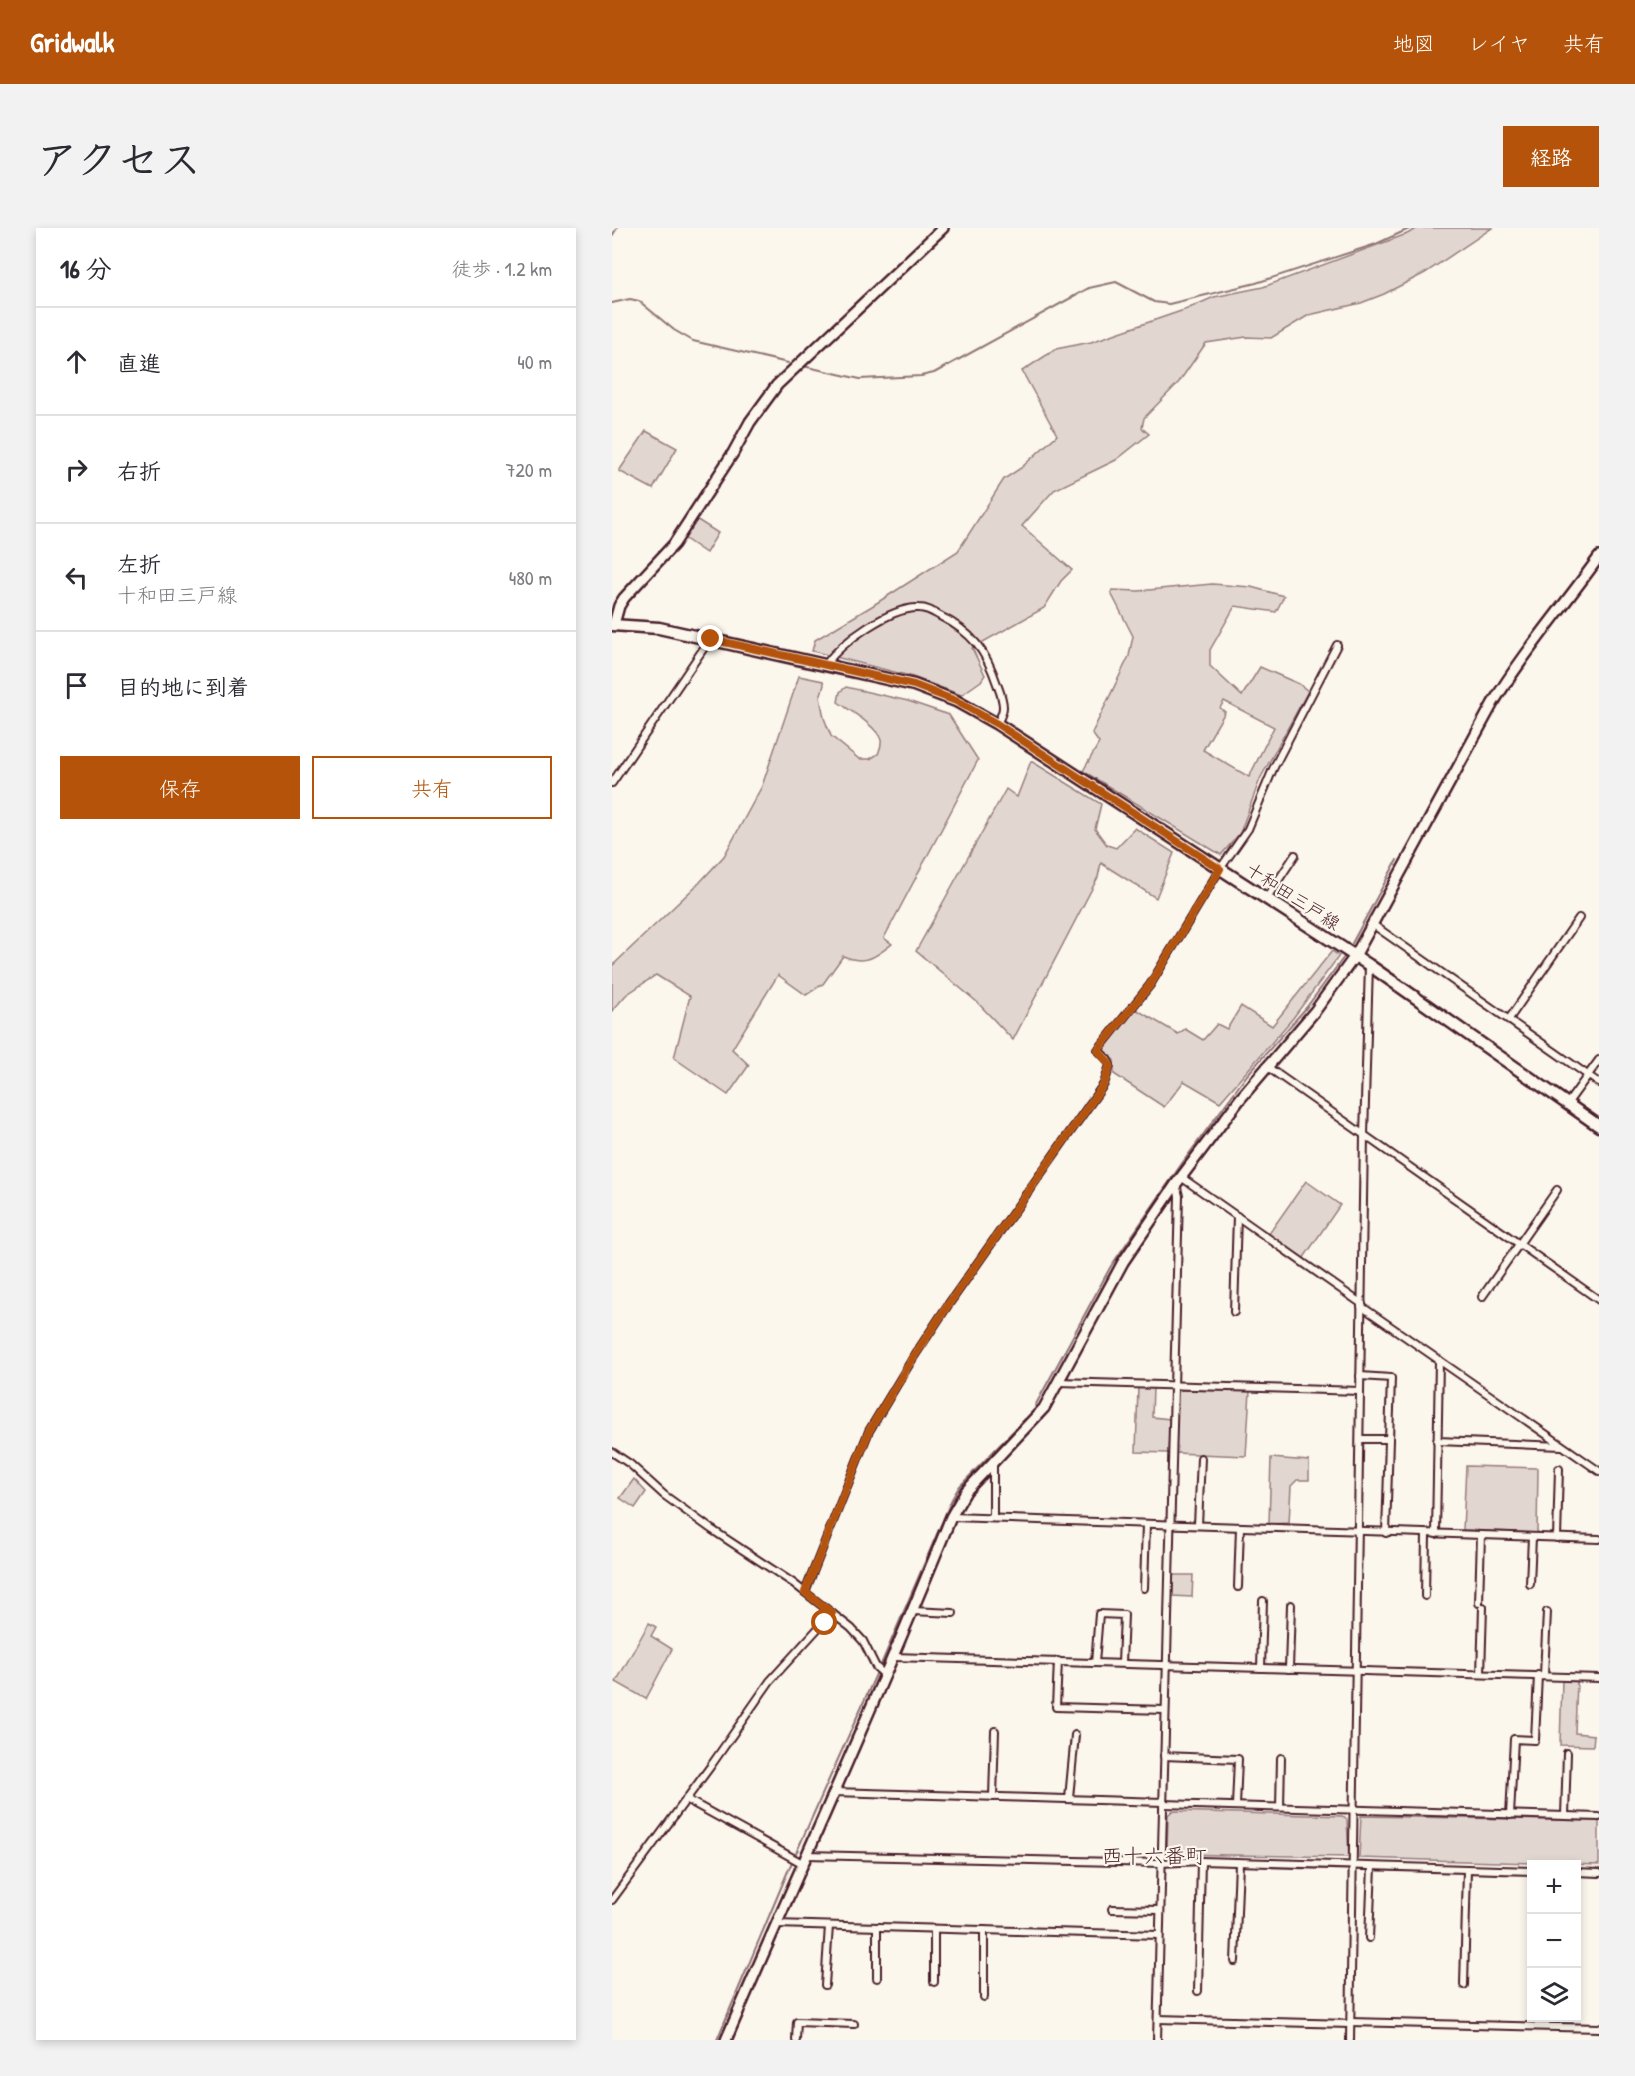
<!DOCTYPE html>
<html lang="ja">
<meta charset="utf-8">
<style>
body{margin:0;font-family:"Patrick Hand","Klee One",sans-serif;background:#f2f2f3;color:#2b2b33}
.controls{position:absolute;right:18px;bottom:18px;display:grid;overflow:hidden;border-radius:0px;box-shadow:0 3px 9px #0003}
.controls button{width:54px;height:54px;display:grid;place-items:center;padding:0;border:0;border-bottom:2px solid #e1e1e2;background:#fff;color:#2b2b33;font:30px sans-serif}
.stop{position:absolute;width:18px;height:18px;margin:-14px;border:4px solid #b45309;border-radius:50%;background:#fff}
.stop.end{background:#b45309;border-color:#fff;box-shadow:0 2px 6px #0008}
.list{margin:0;padding:0;list-style:none}
h2{display:flex;justify-content:space-between;align-items:center;height:78px;margin:0;padding:0 24px;font-size:26px}
h2 small{font-size:20px;font-weight:400;color:#7c7c81}
.list li{display:grid;grid-template-columns:39px 1fr auto;gap:18px;align-items:center;box-sizing:border-box;height:108px;padding:0 24px;border-top:2px solid #e1e1e2}
.list b{display:block;font-size:22px;white-space:nowrap}
.list p{margin:0;font-size:20px;white-space:nowrap;color:#7c7c81}
.list em{font-size:20px;font-style:normal;color:#7c7c81}
.actions{display:flex;gap:12px;padding:18px 24px}
.actions a{flex:1;padding:14px 0;border:2px solid #b45309;border-radius:0px;text-align:center;font-size:21px;color:#b45309}
.actions .main{background:#b45309;color:#fff}
.icon{flex:none;width:33px;height:33px;fill:none;stroke:currentColor;stroke-width:2;stroke-linecap:round;stroke-linejoin:round}
.map{position:relative;flex:none;width:987px;height:1812px;overflow:hidden;border-radius:0px}
header{display:flex;align-items:center;gap:36px;box-sizing:border-box;height:84px;padding:0 30px;background:#b45309;color:#fff}
header strong{font-size:28px}
nav{display:flex;gap:33px;margin-inline-start:auto;font-size:21px}
.intro{display:flex;align-items:center;justify-content:space-between;box-sizing:border-box;height:144px;padding:0 36px}
h1{margin:0;font-size:42px}
.button{padding:15px 27px;border-radius:0px;background:#b45309;color:#fff;font-size:21px;font-weight:700}
main{display:flex;gap:36px;padding:0 36px}
aside{flex:1;background:#fff;border-radius:0px;box-shadow:0 3px 9px #0003}
.map>svg:first-child{display:block}
</style>
<header>
<strong>Gridwalk</strong>
<nav><a>地図</a><a>レイヤ</a><a>共有</a></nav>
</header>
<div class="intro"><h1>アクセス</h1><a class="button">経路</a></div>
<main>
<aside>
<h2>16 分<small>徒歩 · 1.2 km</small></h2>
<ul class="list">
<li><svg class="icon" aria-label="ahead" viewBox="0 0 24 24"><path d="M12 20V5M6 11l6-6 6 6"/></svg><div><b>直進</b></div><em>40 m</em></li>
<li><svg class="icon" aria-label="right" viewBox="0 0 24 24"><path d="M7 20v-9h11M14 6l5 5-5 5"/></svg><div><b>右折</b></div><em>720 m</em></li>
<li><svg class="icon" aria-label="left" viewBox="0 0 24 24"><path d="M17 20v-9H6M10 6l-5 5 5 5"/></svg><div><b>左折</b><p>十和田三戸線</p></div><em>480 m</em></li>
<li><svg class="icon" aria-label="arrive" viewBox="0 0 24 24"><path d="M6 21V4h12l-3 4 3 4H6"/></svg><div><b>目的地に到着</b></div></li>
</ul>
<div class="actions"><a class="main">保存</a><a>共有</a></div>
</aside>
<div class="map">
<svg width="987" height="1812" viewBox="0 0 987 1812">
<rect width="100%" height="100%" fill="#fbf7ec"/>
<filter id="ink" filterUnits="userSpaceOnUse"><feTurbulence type="fractalNoise" baseFrequency=".0167" numOctaves="2"/><feDisplacementMap in="SourceGraphic" scale="12" xChannelSelector="R" yChannelSelector="G"/><feConvolveMatrix kernelMatrix="1 2 1 2 8 2 1 2 1" color-interpolation-filters="sRGB"/></filter>
<g filter="url(#ink)">
<g fill="#e2d7d0" stroke="#967b7e" stroke-width="1.5" fill-rule="evenodd">
<polygon points="806,0 880,0 813,45 772,66 749,75 697,87 659,110 634,109 594,115 567,154 532,190 530,200 537,206 504,232 442,262 410,298 460,342 449,353 432,380 360,420 373,447 369,453 349,467 298,448 200,423 203,412 260,378 346,323 392,251 409,240 445,207 410,143 444,121 479,114 575,81 602,69 651,59 795,6"/>
<polygon points="34,203 65,220 41,261 7,243"/>
<polygon points="84,291 106,305 94,325 72,310"/>
<path d="M 600,356 L 639,359 L 672,368 L 664,384 L 623,378 L 598,422 L 598,438 L 630,468 L 648,439 L 687,456 L 696,463 L 648,551 L 628,605 L 609,627 L 471,543 L 487,515 L 480,505 L 517,428 L 521,408 L 499,365 L 500,362 L 526,363 ZM 612,473 L 662,499 L 637,549 L 591,522 L 613,484 L 608,480 Z"/>
<path d="M 187,448 L 211,453 L 212,457 L 208,469 L 212,490 L 219,508 L 247,531 L 258,531 L 266,526 C 268,521 270,517 269,512 C 266,499 237,482 226,474 L 228,464 L 234,459 L 296,473 L 337,487 L 366,532 L 272,710 L 280,716 C 262,730 254,737 231,728 L 211,756 L 194,767 L 166,747 L 120,821 L 137,837 L 116,867 L 62,830 L 78,768 L 44,747 L 14,767 L 0,783 L 0,738 L 89,653 L 112,628 L 150,558 Z"/>
<polygon points="419,533 489,576 483,601 495,617 504,620 523,600 562,625 544,670 489,635 486,649 401,812 365,774 304,723 394,561 405,569"/>
<polygon points="720,723 727,728 681,790 608,874 572,853 552,879 502,846 502,832 490,823 491,818 522,780 566,806 573,801 591,812 605,796 615,801 629,778 660,798"/>
<polygon points="694,953 728,977 691,1031 656,1007"/>
<polygon points="526,1159 541,1159 540,1189 558,1191 556,1225 524,1224"/>
<polygon points="565,1162 638,1163 634,1228 563,1225"/>
<polygon points="659,1230 697,1233 697,1252 685,1252 679,1258 677,1295 657,1296"/>
<polygon points="854,1238 926,1240 925,1305 851,1302"/>
<polygon points="22,1251 34,1264 23,1280 8,1270"/>
<polygon points="561,1347 581,1347 580,1369 560,1368"/>
<polygon points="37,1395 44,1399 39,1408 60,1421 34,1471 4,1454"/>
<polygon points="950,1452 965,1453 963,1505 982,1507 981,1518 948,1517"/>
<polygon points="560,1583 730,1588 735,1592 737,1629 555,1626 556,1587"/>
<polygon points="749,1588 987,1593 987,1637 747,1630"/>
</g>
<g fill="none" stroke-linecap="round" stroke-linejoin="round">
<g stroke="#907477" stroke-width="2">
<polyline points="0,8 5,0"/>
<polyline points="0,75 18,71 27,73 62,102 81,113 176,135"/>
<polyline points="191,138 248,151 309,148 322,145 477,60 504,54 542,74 557,76 644,55 764,16 799,0"/>
<polyline points="738,719 785,632"/>
<polyline points="423,1178 499,1038 571,934 635,847 694,780 732,729"/>
<polyline points="268,1439 340,1271 347,1259 413,1191"/>
<polyline points="105,1812 176,1643 265,1444"/>
</g>
<defs>
<g id="street">
<path d="M 214,436 C 230,414 278,379 307,380 C 315,380 321,384 328,388 C 360,404 374,423 385,456 C 388,464 391,471 391,479 C 391,485 388,490 385,496"/>
<polyline points="0,555 98,411"/>
<polyline points="654,671 683,627"/>
<polyline points="760,696 987,855"/>
<polyline points="897,791 967,690"/>
<polyline points="654,838 987,1072"/>
<polyline points="955,876 987,832"/>
<polyline points="569,949 750,1076"/>
<polyline points="870,1069 945,962"/>
<polyline points="749,1078 987,1243"/>
<polyline points="622,1084 625,988"/>
<polyline points="748,1148 779,1150 774,1305"/>
<polyline points="447,1154 748,1163"/>
<polyline points="749,1211 777,1211"/>
<polyline points="825,1213 950,1218"/>
<polyline points="0,1224 18,1236 52,1267 99,1301 181,1355 239,1400 251,1413 264,1439 274,1448"/>
<polyline points="381,1235 381,1290"/>
<polyline points="339,1289 987,1311"/>
<polyline points="586,1297 589,1230"/>
<polyline points="824,1306 827,1132"/>
<polyline points="945,1310 947,1241"/>
<polyline points="918,1356 920,1309"/>
<polyline points="626,1359 628,1299"/>
<polyline points="532,1360 534,1296"/>
<polyline points="193,1364 257,1203 301,1130 336,1077 492,856 498,837 495,831 486,822 538,757 608,641 636,601 661,541 725,417"/>
<polyline points="813,1368 814,1306"/>
<polyline points="867,1375 869,1307"/>
<polyline points="301,1383 341,1385"/>
<polyline points="281,1429 987,1450"/>
<polyline points="446,1433 444,1479 553,1482"/>
<polyline points="483,1435 487,1386 512,1387 510,1435"/>
<polyline points="649,1440 651,1373"/>
<polyline points="677,1441 679,1377"/>
<polyline points="869,1446 871,1379"/>
<polyline points="932,1447 935,1384"/>
<polyline points="552,1528 626,1531 624,1578"/>
<polyline points="221,1564 551,1574"/>
<polyline points="381,1569 383,1503"/>
<polyline points="457,1570 463,1507"/>
<polyline points="74,1571 190,1635"/>
<polyline points="551,1576 987,1589"/>
<polyline points="668,1579 669,1530"/>
<polyline points="898,1587 902,1511 923,1512 926,1447"/>
<polyline points="953,1588 955,1525"/>
<polyline points="194,1627 549,1635 589,1633 920,1643"/>
<polyline points="964,1644 987,1645"/>
<polyline points="0,1672 98,1539 158,1453 220,1385"/>
<polyline points="500,1681 548,1682"/>
<polyline points="164,1696 547,1707"/>
<polyline points="265,1700 265,1750"/>
<polyline points="757,1710 760,1639"/>
<polyline points="623,1733 627,1635"/>
<polyline points="322,1754 322,1701"/>
<polyline points="213,1757 217,1698"/>
<polyline points="852,1757 855,1641"/>
<polyline points="586,1763 589,1633"/>
<polyline points="372,1769 372,1702"/>
<polyline points="546,1791 738,1796"/>
<polyline points="738,1794 987,1800"/>
<polyline points="184,1812 185,1794 242,1796"/>
<polyline points="545,1812 567,968 564,956"/>
<polyline points="738,1812 752,907 757,737"/>
</g>
<g id="secondary">
<polyline points="2,396 7,378 12,370 62,316 121,225 138,194 165,157 331,0"/>
<path d="M 114,1812 C 189,1638 268,1465 339,1289 L 354,1263 L 432,1180 L 511,1034 L 564,956 L 628,871 L 703,783 L 743,728 L 881,475 C 912,424 952,378 987,329"/>
</g>
<polyline id="primary" points="0,397 47,400 302,457 344,473 385,496 757,737 987,898"/>
</defs>
<use href="#street" stroke="#4a1f2b" stroke-width="10"/>
<use href="#secondary" stroke="#4a1f2b" stroke-width="14"/>
<use href="#primary" stroke="#4a1f2b" stroke-width="15"/>
<use href="#street" stroke="#fbf7ec" stroke-width="6"/>
<use href="#secondary" stroke="#fbf7ec" stroke-width="9"/>
<use href="#primary" stroke="#fbf7ec" stroke-width="10"/>
</g>
</g>
<g fill="none" stroke-linecap="round" stroke-linejoin="round" filter="url(#ink)">
<polyline stroke="#b45309" stroke-width="8" points="99,411 302,457 344,473 385,496 608,641 538,757 486,822 498,837 492,856 336,1077 301,1130 257,1203 193,1364 220,1385 213,1395"/>
</g>
<g text-anchor="middle" dominant-baseline="central" stroke-width="4.5" stroke-linejoin="round" paint-order="stroke">
<g font-size="18" fill="#4a1f2b" stroke="#fbf7ec">
<text transform="translate(681 668) rotate(33)">十和田三戸線</text>
</g>
<g font-size="21" fill="#4a1f2b" stroke="#fbf7ec">
<text x="542" y="1627">西十六番町</text>
</g>
</g>
</svg>
<div class="controls">
<button>+</button>
<button>−</button>
<button><svg class="icon" aria-label="layers" viewBox="0 0 24 24"><path d="M12 4l9 5-9 5-9-5zM3 14l9 5 9-5"/></svg></button>
</div>
<div class="stop" style="left:213px;top:1395px"></div>
<div class="stop end" style="left:99px;top:411px"></div>
</div>
</main>
